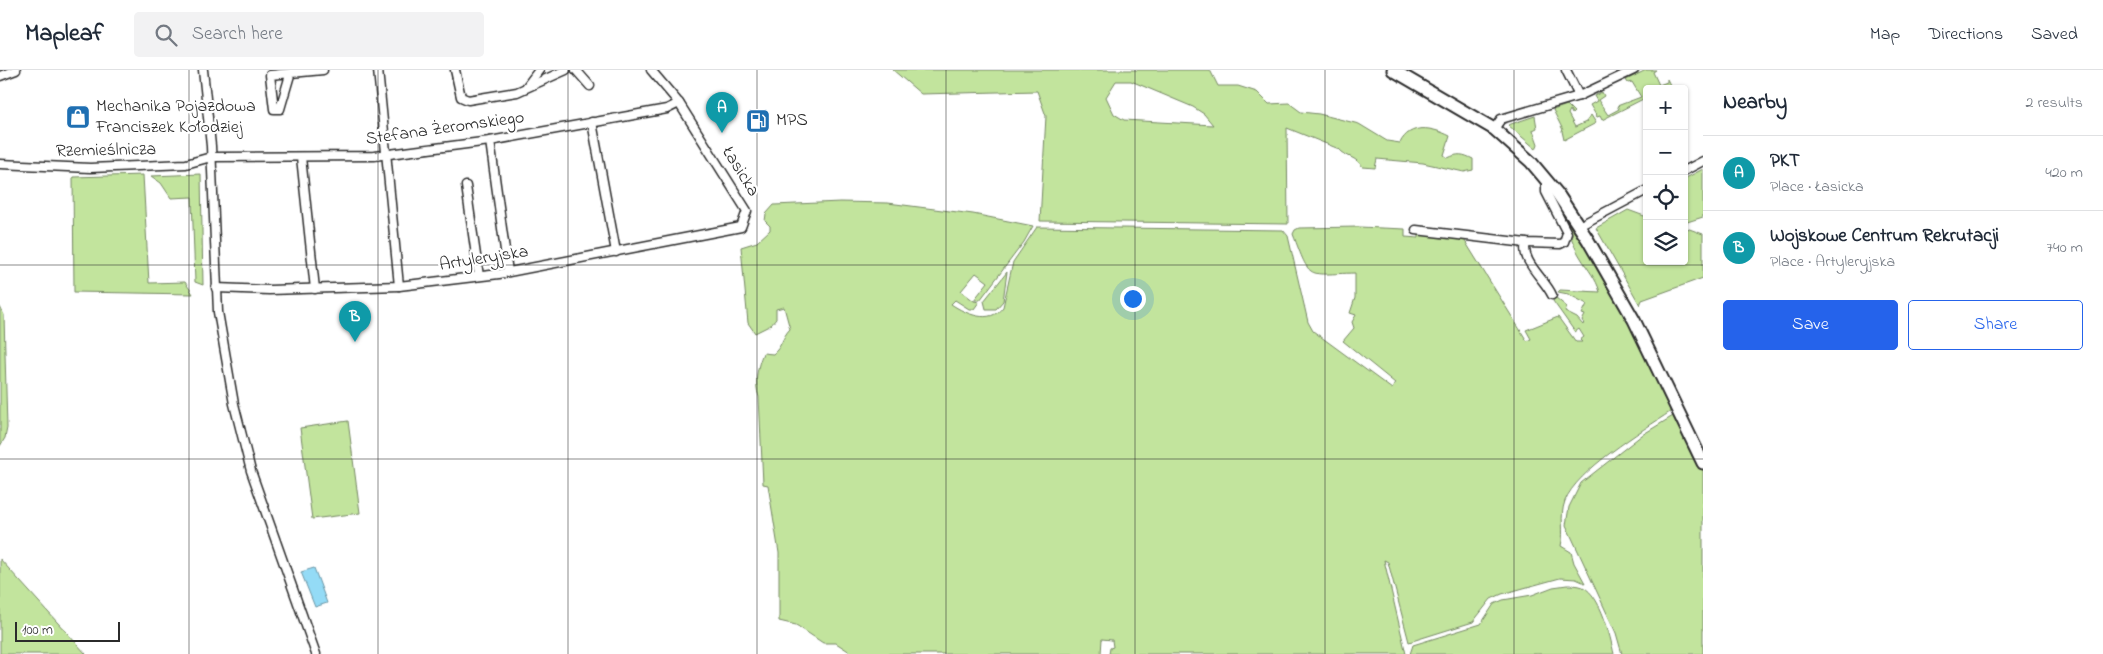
<!DOCTYPE html>
<meta charset="utf-8">
<style>
body{margin:0;font-family:"Indie Flower",sans-serif;background:#f2f2f3;color:#1f2937}
.controls{position:absolute;right:15px;top:15px;display:grid;overflow:hidden;border-radius:5px;box-shadow:0 1px 4px #0004}
.controls button{width:45px;height:45px;display:grid;place-items:center;padding:0;border:0;border-bottom:1px solid #e0e1e3;background:#fff;color:#1f2937;font:25px sans-serif}
.scale{position:absolute;left:15px;bottom:12px;width:105px;box-sizing:border-box;padding-left:5px;border:2px solid #2b2b2b;border-top:0;font-size:14px;line-height:18px;white-space:nowrap;color:#2b2b2b;-webkit-text-stroke:4px #fff;paint-order:stroke}
.you{position:absolute;left:1132px;top:228px;width:18px;height:18px;margin:-12px;border:4px solid #fff;border-radius:50%;background:#1a73e8;box-shadow:0 0 0 8px #1a73e833}
.badge{display:grid;place-items:center;width:32px;height:32px;border-radius:50%;background:#2563eb;color:#fff;font-size:16px;font-weight:700}
.pin{position:absolute;translate:-50% -41px;filter:drop-shadow(0 1px 2px #0008)}
.pin::after{content:'';position:absolute;top:26px;width:18px;height:15px;background:inherit;clip-path:polygon(0 0,100% 0,50% 100%)}
.list{margin:0;padding:0;list-style:none}
h2{display:flex;justify-content:space-between;align-items:center;height:65px;margin:0;padding:0 20px;font-size:21px}
h2 small{font-size:16px;font-weight:400;color:#747a83}
.list li{display:grid;grid-template-columns:32px 1fr auto;gap:15px;align-items:center;box-sizing:border-box;height:75px;padding:0 20px;border-top:1px solid #e0e1e3}
.list b{display:block;font-size:19px;white-space:nowrap}
.list p{margin:0;font-size:16px;white-space:nowrap;color:#747a83}
.list em{font-size:16px;font-style:normal;color:#747a83}
.actions{display:flex;gap:10px;padding:15px 20px}
.actions a{flex:1;padding:11px 0;border:1px solid #2563eb;border-radius:5px;text-align:center;font-size:18px;color:#2563eb}
.actions .main{background:#2563eb;color:#fff}
.icon{flex:none;width:28px;height:28px;fill:none;stroke:currentColor;stroke-width:2;stroke-linecap:round;stroke-linejoin:round}
.map{position:relative;flex:none;width:1703px;height:584px;overflow:hidden}
header{display:flex;align-items:center;gap:30px;box-sizing:border-box;height:70px;padding:0 25px;background:#fff;border-bottom:1px solid #e0e1e3}
header strong{font-size:24px}
nav{display:flex;gap:28px;margin-inline-start:auto;font-size:18px}
.search{width:350px;height:45px;background:#f2f2f3;display:flex;align-items:center;gap:12px;box-sizing:border-box;padding:0 18px;border-radius:5px;color:#747a83;font-size:19px}
main{display:flex}
aside{flex:1;background:#fff}
.map>svg:first-child{display:block}
</style>
<header>
<strong>Mapleaf</strong>
<div class="search"><svg class="icon" aria-label="search" viewBox="0 0 24 24"><circle cx="10" cy="10" r="6"/><path d="M15 15l6 6"/></svg>Search here</div>
<nav><a>Map</a><a>Directions</a><a>Saved</a></nav>
</header>
<main>
<div class="map">
<svg width="1703" height="584" viewBox="0 0 1703 584">
<rect width="100%" height="100%" fill="#fff"/>
<filter id="ink" filterUnits="userSpaceOnUse"><feTurbulence type="fractalNoise" baseFrequency=".02" numOctaves="2"/><feDisplacementMap in="SourceGraphic" scale="10" xChannelSelector="R" yChannelSelector="G"/><feConvolveMatrix kernelMatrix="1 2 1 2 8 2 1 2 1" color-interpolation-filters="sRGB"/></filter>
<g filter="url(#ink)">
<g fill="#c2e49d" stroke="#768864" fill-rule="evenodd">
<path d="M 893,0 L 1210,0 L 1218,16 L 1238,16 L 1257,22 L 1269,34 L 1289,33 L 1301,42 L 1319,44 L 1359,54 L 1387,71 L 1400,73 C 1410,53 1432,57 1450,66 L 1444,85 L 1448,88 C 1458,83 1463,84 1473,89 L 1473,100 L 1464,102 L 1423,93 L 1377,89 L 1375,98 L 1363,97 C 1355,86 1347,88 1339,79 L 1287,58 L 1288,154 L 1040,151 L 1046,46 L 1037,21 L 921,24 ZM 1116,11 L 1131,11 L 1193,37 L 1204,44 L 1213,55 L 1124,50 L 1114,44 L 1106,27 Z"/>
<polygon points="1646,0 1656,0 1653,2 1659,15 1667,12 1667,9 1670,15 1662,19 1647,19 1647,27 1602,50 1600,46 1597,47 1590,35 1597,31 1594,26 1602,22 1604,26 1598,30 1608,45 1619,39 1617,36 1641,27 1632,12 1628,13 1626,10"/>
<polygon points="1567,35 1574,42 1572,44 1570,40 1568,44 1575,57 1586,52 1591,45 1596,53 1564,70 1562,61 1563,60 1553,40"/>
<polygon points="1535,46 1537,58 1533,60 1538,74 1536,79 1508,55"/>
<polygon points="1703,99 1703,147 1684,153 1684,109"/>
<polygon points="201,104 203,215 195,212 192,127 171,128 161,113 151,106"/>
<polygon points="143,105 149,213 185,212 193,224 74,222 73,107"/>
<path d="M 840,132 L 888,133 L 973,144 L 1033,156 L 1024,172 L 980,230 L 974,230 L 988,212 L 976,203 L 961,221 L 974,231 L 979,232 L 974,239 L 969,239 L 955,230 L 951,234 C 966,244 990,255 1003,237 L 1013,192 L 1037,157 L 1283,160 L 1288,166 L 1308,252 L 1313,261 L 1392,319 L 1395,313 L 1343,271 L 1354,258 L 1352,252 L 1356,245 L 1350,243 L 1355,228 L 1355,203 C 1306,204 1311,212 1293,164 L 1295,160 L 1299,158 L 1359,157 L 1405,159 L 1405,167 L 1419,168 L 1419,162 L 1463,168 L 1527,271 L 1531,269 L 1526,260 L 1558,247 L 1576,272 L 1582,272 L 1580,270 L 1584,267 L 1579,259 L 1575,262 L 1553,231 L 1555,227 L 1567,237 L 1565,242 L 1577,248 L 1583,255 L 1584,252 L 1582,251 L 1585,245 L 1582,244 L 1587,234 L 1568,224 L 1558,222 L 1560,220 L 1600,222 C 1596,208 1588,200 1581,188 C 1574,177 1571,167 1567,155 L 1573,153 L 1624,241 L 1670,337 L 1670,342 C 1643,360 1576,401 1565,431 C 1559,448 1565,460 1561,476 L 1571,482 L 1574,493 L 1585,513 L 1576,509 L 1560,508 L 1502,524 L 1491,529 L 1473,552 L 1409,572 L 1388,492 L 1384,490 L 1406,584 L 1109,584 L 1110,578 L 1113,577 L 1112,570 L 1102,569 L 1101,584 L 853,584 L 836,573 L 823,573 L 796,555 L 779,551 L 779,483 L 768,415 L 763,414 L 759,327 C 754,313 757,297 763,283 L 773,284 C 782,277 782,267 790,259 L 784,237 L 776,239 L 776,249 L 771,255 L 755,263 L 748,253 L 741,177 L 757,172 L 770,160 L 770,156 L 765,151 L 766,144 L 774,135 Z"/>
<polygon points="1628,140 1647,147 1647,191 1684,191 1684,157 1703,164 1703,208 1642,230 1640,235 1596,158"/>
<polygon points="1007,202 1003,231 996,239 986,239 984,231"/>
<polygon points="0,237 4,245 7,358 5,368 0,376"/>
<polygon points="1673,346 1679,352 1703,400 1703,584 1622,584 1616,563 1566,455 1569,437 1581,413 1642,365"/>
<polygon points="348,351 360,443 312,449 300,358"/>
<polygon points="0,489 86,584 0,584"/>
<path d="M 1567,515 C 1572,515 1578,515 1583,517 C 1601,526 1610,566 1614,584 L 1410,584 L 1413,575 L 1481,554 L 1494,534 L 1503,530 L 1532,525 L 1553,517 Z"/>
</g>
<polygon fill="#94dbf6" stroke="#6a95a5" points="314,498 327,533 315,537 301,502"/>
<g fill="none" stroke-linecap="round" stroke-linejoin="round">
<defs>
<g id="street">
<polyline points="203,0 211,76 218,242 234,334 251,401 316,584"/>
<polyline points="378,0 399,216"/>
<polyline points="455,0 461,27 468,30 517,22 566,0"/>
<polyline points="576,0 590,16"/>
<polyline points="1566,0 1579,26"/>
<polyline points="290,5 280,39 274,39 270,5 323,0"/>
<polyline points="0,6 16,0"/>
<polyline points="527,16 539,0"/>
<polyline points="592,52 616,182"/>
<polyline points="1494,59 1501,49 1579,26 1634,0"/>
<polyline points="490,71 508,202"/>
<polyline points="301,87 315,219"/>
<polyline points="0,94 90,98 186,94 211,87 374,86 490,71 667,39 679,33"/>
<polyline points="1684,101 1703,91"/>
<polyline points="466,116 479,206"/>
<polyline points="1579,156 1647,120"/>
<polyline points="1416,160 1526,173 1560,174 1564,172 1567,163 1546,122 1546,110"/>
<path d="M 1526,173 C 1520,191 1545,209 1552,225"/>
<polyline points="216,218 269,220 399,216 499,204 741,157 747,141 679,33 651,0"/>
</g>
<polyline id="secondary" points="1393,0 1494,59 1531,92 1557,123 1588,170 1634,250 1703,393"/>
</defs>
<use href="#street" stroke="#2b2b2b" stroke-width="11"/>
<use href="#secondary" stroke="#2b2b2b" stroke-width="15"/>
<use href="#street" stroke="#fff" stroke-width="8"/>
<use href="#secondary" stroke="#fff" stroke-width="11"/>
</g>
</g>
<path fill="none" stroke="#2b2b2b" stroke-width="1" stroke-opacity="0.55" d="M 189,0 L 189,584M 378,0 L 378,584M 568,0 L 568,584M 757,0 L 757,584M 946,0 L 946,584M 1135,0 L 1135,584M 1325,0 L 1325,584M 1514,0 L 1514,584M 0,195 L 1703,195M 0,389 L 1703,389"/>
<defs>
<symbol id="shop-square" viewBox="-11 -11 22 22"><rect x="-9" y="-9" width="18" height="18" rx="4" fill="#1f6fb2" stroke="#fff"/><path d="M-5-2.5h2.3a2.7 3.5 0 0 1 5.4 0H5L5.5 6h-11ZM-1.5-2.5h3a1.5 2.3 0 0 0-3 0Z" fill="#fff"/></symbol>
<symbol id="fuel-square" viewBox="-11 -11 22 22"><rect x="-9" y="-9" width="18" height="18" rx="4" fill="#1f6fb2" stroke="#fff"/><path d="M-5.5-6h7V0h2V4h1.3V-2.5L3-4.5l.8-.8L6-3V5H2.5V1h-1V6h-7ZM-4.2-4.7v3.2H.2V-4.7Z" fill="#fff"/></symbol>
</defs>
<g fill-rule="evenodd">
<use href="#shop-square" x="64" y="33" width="28" height="28"/>
<use href="#fuel-square" x="744" y="37" width="28" height="28"/>
</g>
<g text-anchor="middle" dominant-baseline="central" stroke-width="4.5" stroke-linejoin="round" paint-order="stroke">
<g font-size="18" fill="#2b2b2b" stroke="#fff" text-anchor="start">
<text x="96" y="37">Mechanika Pojazdowa<tspan x="96" dy="21">Franciszek Kołodziej</tspan></text>
<text x="776" y="51">MPS</text>
</g>
<g font-size="18" fill="#2b2b2b" stroke="#fff">
<text transform="translate(445 59) rotate(-8)">Stefana Żeromskiego</text>
<text transform="translate(106 81) rotate(-1)">Rzemieślnicza</text>
<text transform="translate(740 102) rotate(58)">Łasicka</text>
<text transform="translate(484 189) rotate(-9)">Artyleryjska</text>
</g>
</g>
</svg>
<div class="controls">
<button>+</button>
<button>−</button>
<button><svg class="icon" aria-label="locate" viewBox="0 0 24 24"><circle cx="12" cy="12" r="6"/><path d="M12 2v4M12 18v4M2 12h4M18 12h4"/></svg></button>
<button><svg class="icon" aria-label="layers" viewBox="0 0 24 24"><path d="M12 4l9 5-9 5-9-5zM3 14l9 5 9-5"/></svg></button>
</div>
<div class="scale">100 m</div>
<div class="you"></div>
<div class="pin badge" style="left:722px;top:63px;background:#0f9aa8">A</div>
<div class="pin badge" style="left:355px;top:272px;background:#0f9aa8">B</div>
</div>
<aside>
<h2>Nearby<small>2 results</small></h2>
<ul class="list">
<li><span class="badge" style="background:#0f9aa8">A</span><div><b>PKT</b><p>Place · Łasicka</p></div><em>420 m</em></li>
<li><span class="badge" style="background:#0f9aa8">B</span><div><b>Wojskowe Centrum Rekrutacji</b><p>Place · Artyleryjska</p></div><em>740 m</em></li>
</ul>
<div class="actions"><a class="main">Save</a><a>Share</a></div>
</aside>
</main>
